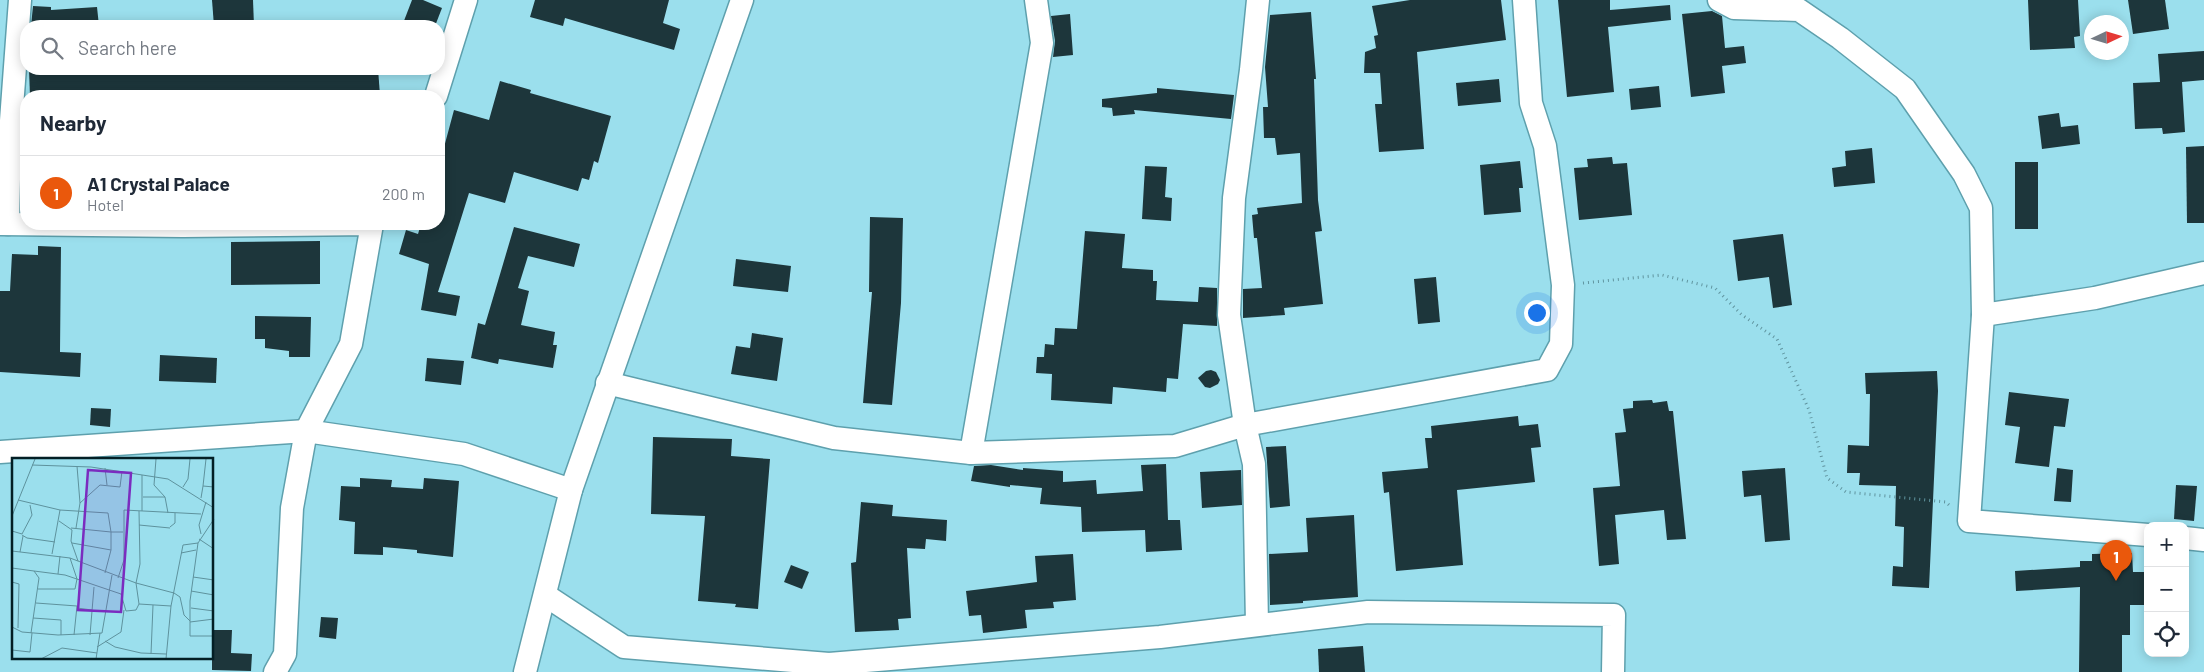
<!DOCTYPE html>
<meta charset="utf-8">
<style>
body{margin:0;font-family:Barlow,sans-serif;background:#f2f2f3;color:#1f2937}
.controls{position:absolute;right:15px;bottom:15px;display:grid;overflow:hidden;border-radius:10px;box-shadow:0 2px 12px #0003}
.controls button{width:45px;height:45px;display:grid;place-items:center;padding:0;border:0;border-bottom:1px solid #e0e1e3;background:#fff;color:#1f2937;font:25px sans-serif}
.compass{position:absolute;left:2084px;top:15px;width:45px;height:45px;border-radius:50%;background:#fff;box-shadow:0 2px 12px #0003;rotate:86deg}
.you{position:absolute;left:1536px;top:312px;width:18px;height:18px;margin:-12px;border:4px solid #fff;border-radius:50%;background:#1a73e8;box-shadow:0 0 0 8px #1a73e833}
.badge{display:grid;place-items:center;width:32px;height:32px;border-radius:50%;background:#ea580c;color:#fff;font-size:16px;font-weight:700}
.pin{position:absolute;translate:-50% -41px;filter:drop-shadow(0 1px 2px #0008)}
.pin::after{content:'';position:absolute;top:26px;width:18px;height:15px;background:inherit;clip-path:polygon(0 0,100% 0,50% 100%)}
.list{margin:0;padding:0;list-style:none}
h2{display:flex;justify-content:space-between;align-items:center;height:65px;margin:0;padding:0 20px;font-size:21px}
h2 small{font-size:16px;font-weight:400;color:#747a83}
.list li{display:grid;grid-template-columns:32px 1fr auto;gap:15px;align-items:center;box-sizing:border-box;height:75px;padding:0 20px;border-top:1px solid #e0e1e3}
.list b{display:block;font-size:19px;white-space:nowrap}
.list p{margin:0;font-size:16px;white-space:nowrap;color:#747a83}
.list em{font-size:16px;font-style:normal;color:#747a83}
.icon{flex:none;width:28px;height:28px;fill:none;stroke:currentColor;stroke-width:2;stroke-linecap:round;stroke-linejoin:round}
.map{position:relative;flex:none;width:2204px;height:672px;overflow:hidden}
.search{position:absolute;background:#fff;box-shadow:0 2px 12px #0003;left:20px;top:20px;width:425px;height:55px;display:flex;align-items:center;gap:12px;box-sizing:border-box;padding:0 18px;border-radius:20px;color:#747a83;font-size:19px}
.panel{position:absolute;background:#fff;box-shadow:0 2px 12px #0003;left:20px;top:90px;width:425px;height:140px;border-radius:20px}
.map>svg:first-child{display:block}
</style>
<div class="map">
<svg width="2204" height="672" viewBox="0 0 2204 672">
<rect width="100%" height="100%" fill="#9bdfed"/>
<g fill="#1d363b">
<polygon points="212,0 253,0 254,26 214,26"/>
<polygon points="412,0 423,0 442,8 435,26 402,26"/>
<polygon points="535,0 669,0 663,23 680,29 674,50 565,18 563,26 530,17"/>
<polygon points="1410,0 1501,0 1506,40 1417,52 1424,149 1379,152 1375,104 1382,104 1380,73 1364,73 1365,52 1376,48 1374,36 1378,35 1372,6"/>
<polygon points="1558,0 1610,0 1610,10 1670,5 1671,20 1608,27 1614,92 1567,97"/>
<polygon points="2028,0 2078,0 2080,36 2074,37 2075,48 2030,50"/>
<polygon points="2128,0 2165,0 2169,29 2133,34"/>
<polygon points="33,6 51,7 51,10 97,7 99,26 31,26"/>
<polygon points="1712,11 1722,16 1725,48 1744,46 1746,63 1722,66 1725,93 1691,97 1682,14"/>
<polygon points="1311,12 1316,79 1314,79 1318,200 1322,231 1315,232 1323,304 1284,308 1285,315 1243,318 1243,289 1262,288 1257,238 1254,238 1252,215 1258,214 1257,208 1302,203 1300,153 1277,155 1275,138 1264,138 1263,107 1268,107 1265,67 1270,15"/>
<polygon points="1070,14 1073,55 1053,57 1055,41 1051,16"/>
<polygon points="2204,51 2204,80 2182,82 2185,132 2163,134 2162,128 2135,129 2133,83 2160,82 2158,54"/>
<polygon points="29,69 378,69 380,95 30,96"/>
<polygon points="1499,79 1501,102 1458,106 1456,83"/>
<polygon points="500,81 531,90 530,93 611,116 598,163 594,161 589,180 582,178 578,191 514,172 505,203 469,193 438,292 460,296 456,316 421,310 429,264 399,254 406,230 418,234 421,224 439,224 439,166 454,110 489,120"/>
<polygon points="1659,86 1661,107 1631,110 1629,89"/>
<polygon points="1157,88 1234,95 1231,119 1134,110 1135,114 1113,116 1112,108 1102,107 1102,99 1157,93"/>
<polygon points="2059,113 2061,127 2078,125 2080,144 2042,149 2038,116"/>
<polygon points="2204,146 2204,223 2187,223 2186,147"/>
<polygon points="1872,148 1875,183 1834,187 1832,168 1846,166 1845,151"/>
<polygon points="1612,157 1613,164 1627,163 1632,215 1579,220 1574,168 1588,167 1587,159"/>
<polygon points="1520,161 1523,188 1519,188 1521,212 1484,215 1480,165"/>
<rect x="2015" y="162" width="23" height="67"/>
<polygon points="1145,166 1167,167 1165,197 1172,198 1171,221 1142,219"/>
<polygon points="870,217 903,218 901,303 892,405 863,403 872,292 869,292"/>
<polygon points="514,227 580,244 574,267 528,256 518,288 529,291 521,325 555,332 553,345 557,345 553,368 499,359 498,364 471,358 478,323 485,325"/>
<polygon points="1085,231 1125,234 1122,268 1153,270 1153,281 1157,281 1156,300 1198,302 1199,287 1217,288 1217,326 1183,324 1178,379 1167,378 1166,392 1113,387 1112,404 1051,400 1052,374 1036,373 1037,357 1044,357 1045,344 1054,345 1055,328 1077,329"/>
<polygon points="1783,234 1792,305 1773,308 1769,277 1738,281 1733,240"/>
<polygon points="320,241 320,284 231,285 231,242"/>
<polygon points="38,246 61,247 60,352 81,353 80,377 0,372 0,291 10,291 12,254 38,255"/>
<polygon points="736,259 791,266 788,292 733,286"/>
<polygon points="1436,277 1440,322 1418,324 1414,279"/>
<polygon points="255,316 311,317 310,357 289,357 289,351 265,348 265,339 255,339"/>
<polygon points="752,333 783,338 777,381 731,374 736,346 750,348"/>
<polygon points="160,355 217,358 216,383 159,381"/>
<polygon points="427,358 464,361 461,385 425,381"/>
<polygon points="1211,370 1216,372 1220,380 1218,384 1210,388 1205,387 1198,378 1206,371"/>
<polygon points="1937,371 1938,391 1929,588 1892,586 1893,566 1903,567 1904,527 1895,526 1896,486 1859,485 1860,473 1847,473 1848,445 1869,446 1870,394 1866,394 1865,373"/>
<polygon points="2009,392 2069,399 2065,427 2054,426 2049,467 2015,463 2020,427 2005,425"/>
<polygon points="1652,400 1653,403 1667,401 1669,411 1673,411 1686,539 1667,540 1664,510 1615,515 1619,564 1599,566 1593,488 1620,486 1615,433 1626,432 1623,409 1633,408 1633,401"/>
<polygon points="91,408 111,409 110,427 90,425"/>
<polygon points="1518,416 1519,426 1538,424 1541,447 1531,448 1535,482 1457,490 1463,565 1396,571 1389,492 1384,493 1382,472 1428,468 1425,438 1432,438 1431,426"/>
<polygon points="653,437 732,439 731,456 770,459 758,609 735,607 736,604 698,601 705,516 651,514"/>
<polygon points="1286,446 1290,506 1270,508 1266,447"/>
<polygon points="1166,464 1168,520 1180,520 1182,550 1146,552 1145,530 1082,532 1081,507 1040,504 1042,488 1010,485 1010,487 971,481 974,466 991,465 1023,470 1023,468 1063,471 1063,482 1096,480 1097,494 1143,491 1141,465"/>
<polygon points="1785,468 1790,540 1765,542 1761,495 1744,497 1742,471"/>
<polygon points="2057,468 2073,470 2071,502 2054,501"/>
<polygon points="1241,470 1242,505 1202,508 1200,472"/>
<polygon points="360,478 392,480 391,487 423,489 424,478 459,481 453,557 417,553 417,550 383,547 383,555 354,554 355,522 339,520 341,486 360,487"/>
<polygon points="2176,485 2197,486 2194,521 2174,519"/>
<polygon points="861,502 893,505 892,516 947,520 946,541 926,539 925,549 907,548 911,618 898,619 899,630 855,632 851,563 856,562"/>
<polygon points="1354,515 1358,597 1303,601 1303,603 1270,605 1269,554 1308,552 1306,518"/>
<polygon points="2132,553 2133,572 2146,572 2146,605 2130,605 2130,635 2122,635 2122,672 2079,672 2080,587 2016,591 2015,571 2080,567 2080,561 2092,561 2092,554"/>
<polygon points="1073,554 1076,600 1053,602 1054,608 1025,610 1027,628 983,633 981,615 969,616 966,591 1037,582 1035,556"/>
<polygon points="791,565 809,572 802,589 784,582"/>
<polygon points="321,617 338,618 336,639 319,637"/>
<polygon points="212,630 232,630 231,653 252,654 251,671 212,670"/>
<polygon points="1363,646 1365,672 1319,672 1318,649"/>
</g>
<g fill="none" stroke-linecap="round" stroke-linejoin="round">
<defs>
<g id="street">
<polyline points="1258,0 1251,70 1234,198 1229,315 1245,425 1547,370 1561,344 1563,285 1545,146 1531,103 1524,0"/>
<polyline points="1719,0 1734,8 1799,10 1840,38 1905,89 1964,174 1981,208 1983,315 1969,521 2148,535"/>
<polyline points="436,96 466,0"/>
<polyline points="0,224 183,226 372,224 351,344 306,431 292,508 285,654 275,672"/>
<polyline points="8,224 10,134 20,0"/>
<polyline points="1983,315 2095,298 2204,273"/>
<polyline points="607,383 834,438 971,453 1175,446 1245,425 1254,464 1257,624"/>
<polyline points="0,452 306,431 464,454 571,490"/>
<polyline points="971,453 1042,43 1036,0"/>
<polyline points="2185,538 2204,540"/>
<polyline points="545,595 624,647 829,664 1160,637 1368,612 1614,615 1613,672"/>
<polyline points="525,672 571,490 742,0"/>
</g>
</defs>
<use href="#street" stroke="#5ea0ad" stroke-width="25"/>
<polyline stroke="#60949f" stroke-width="3" stroke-dasharray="1 4" stroke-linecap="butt" points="1583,283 1662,275 1715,288 1742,315 1777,339 1809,410 1827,478 1846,492 1946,502 1949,505"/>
<use href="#street" stroke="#fff" stroke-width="22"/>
</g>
<g transform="translate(12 458)">
<rect width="201" height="201" fill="#9bdfed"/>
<path fill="none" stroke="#5e929d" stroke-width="1" d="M 144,1 L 142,27 L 153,39M 20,7 L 79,9 L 156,21 L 202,50M 93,10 L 95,27M 191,28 L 194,1M 171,29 L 176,21 L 178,1M 131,39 L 153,39 L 156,55M 189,40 L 191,28 L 202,29M 6,42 L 48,52 L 96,55 L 99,74 L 59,70M 68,45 L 88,27 L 108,29 L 110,13M 127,53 L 128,106 L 124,125 L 127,146 L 159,148M 130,53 L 130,17M 0,58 L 23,1M 202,61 L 186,85 L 178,143 L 178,178 L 202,178M 47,63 L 60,72 L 59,83 L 66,103M 127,67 L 158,70M 158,69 L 163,65 L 163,55M 64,70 L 68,45 L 65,8M 0,73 L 10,76 L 20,57 L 18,47M 189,76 L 187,67 L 194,44M 10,77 L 15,80 L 43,84M 187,81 L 202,91M 60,85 L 99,92M 0,93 L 58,100 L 124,125 L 162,135 L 168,139 L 172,157 L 178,163M 8,94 L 11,78M 169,95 L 184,92M 40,96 L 48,52M 0,110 L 22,113 L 27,120 L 19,175M 22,113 L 53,117 L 109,136 L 114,153 L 124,152 L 127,146M 93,115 L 99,92 L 99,74 L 111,74M 46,116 L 48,98M 181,119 L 202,122M 106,120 L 112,102 L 112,52 L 189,56M 0,124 L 7,126 L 6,170M 26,131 L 63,131 L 65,121 L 58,100M 179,133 L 202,137M 24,145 L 65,148 L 62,177M 65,150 L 80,152M 179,150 L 202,153M 21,160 L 49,162 L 49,177M 178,164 L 202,161M 0,169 L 10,174 L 46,177 L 90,175 L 100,117M 78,177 L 82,129M 93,183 L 103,189 L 129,195 L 154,196M 85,189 L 109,174 L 112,152M 0,192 L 18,194 L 20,175M 139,196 L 141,147M 29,201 L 50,190 L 85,195M 84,201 L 88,175M 154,201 L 159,148 L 171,87 L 186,85"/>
<path fill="#7b2cbf" fill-opacity="0.15" stroke="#7b2cbf" stroke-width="2.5" d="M 76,12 L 119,15 L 109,154 L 66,152 Z"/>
<rect width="201" height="201" fill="none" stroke="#031f25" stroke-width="2.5"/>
</g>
</svg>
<div class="controls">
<button>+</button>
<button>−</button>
<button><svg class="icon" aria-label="locate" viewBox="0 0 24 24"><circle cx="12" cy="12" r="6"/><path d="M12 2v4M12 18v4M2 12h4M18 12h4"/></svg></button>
</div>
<svg class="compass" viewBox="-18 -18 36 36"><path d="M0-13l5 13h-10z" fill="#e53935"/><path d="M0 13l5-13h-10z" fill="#747a83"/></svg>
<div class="you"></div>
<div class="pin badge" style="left:2116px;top:581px">1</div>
<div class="search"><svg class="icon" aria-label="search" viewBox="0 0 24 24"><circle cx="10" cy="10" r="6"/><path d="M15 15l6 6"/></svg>Search here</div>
<section class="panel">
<h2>Nearby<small></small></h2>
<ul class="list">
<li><span class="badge">1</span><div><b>A1 Crystal Palace</b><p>Hotel</p></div><em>200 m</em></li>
</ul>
</section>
</div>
